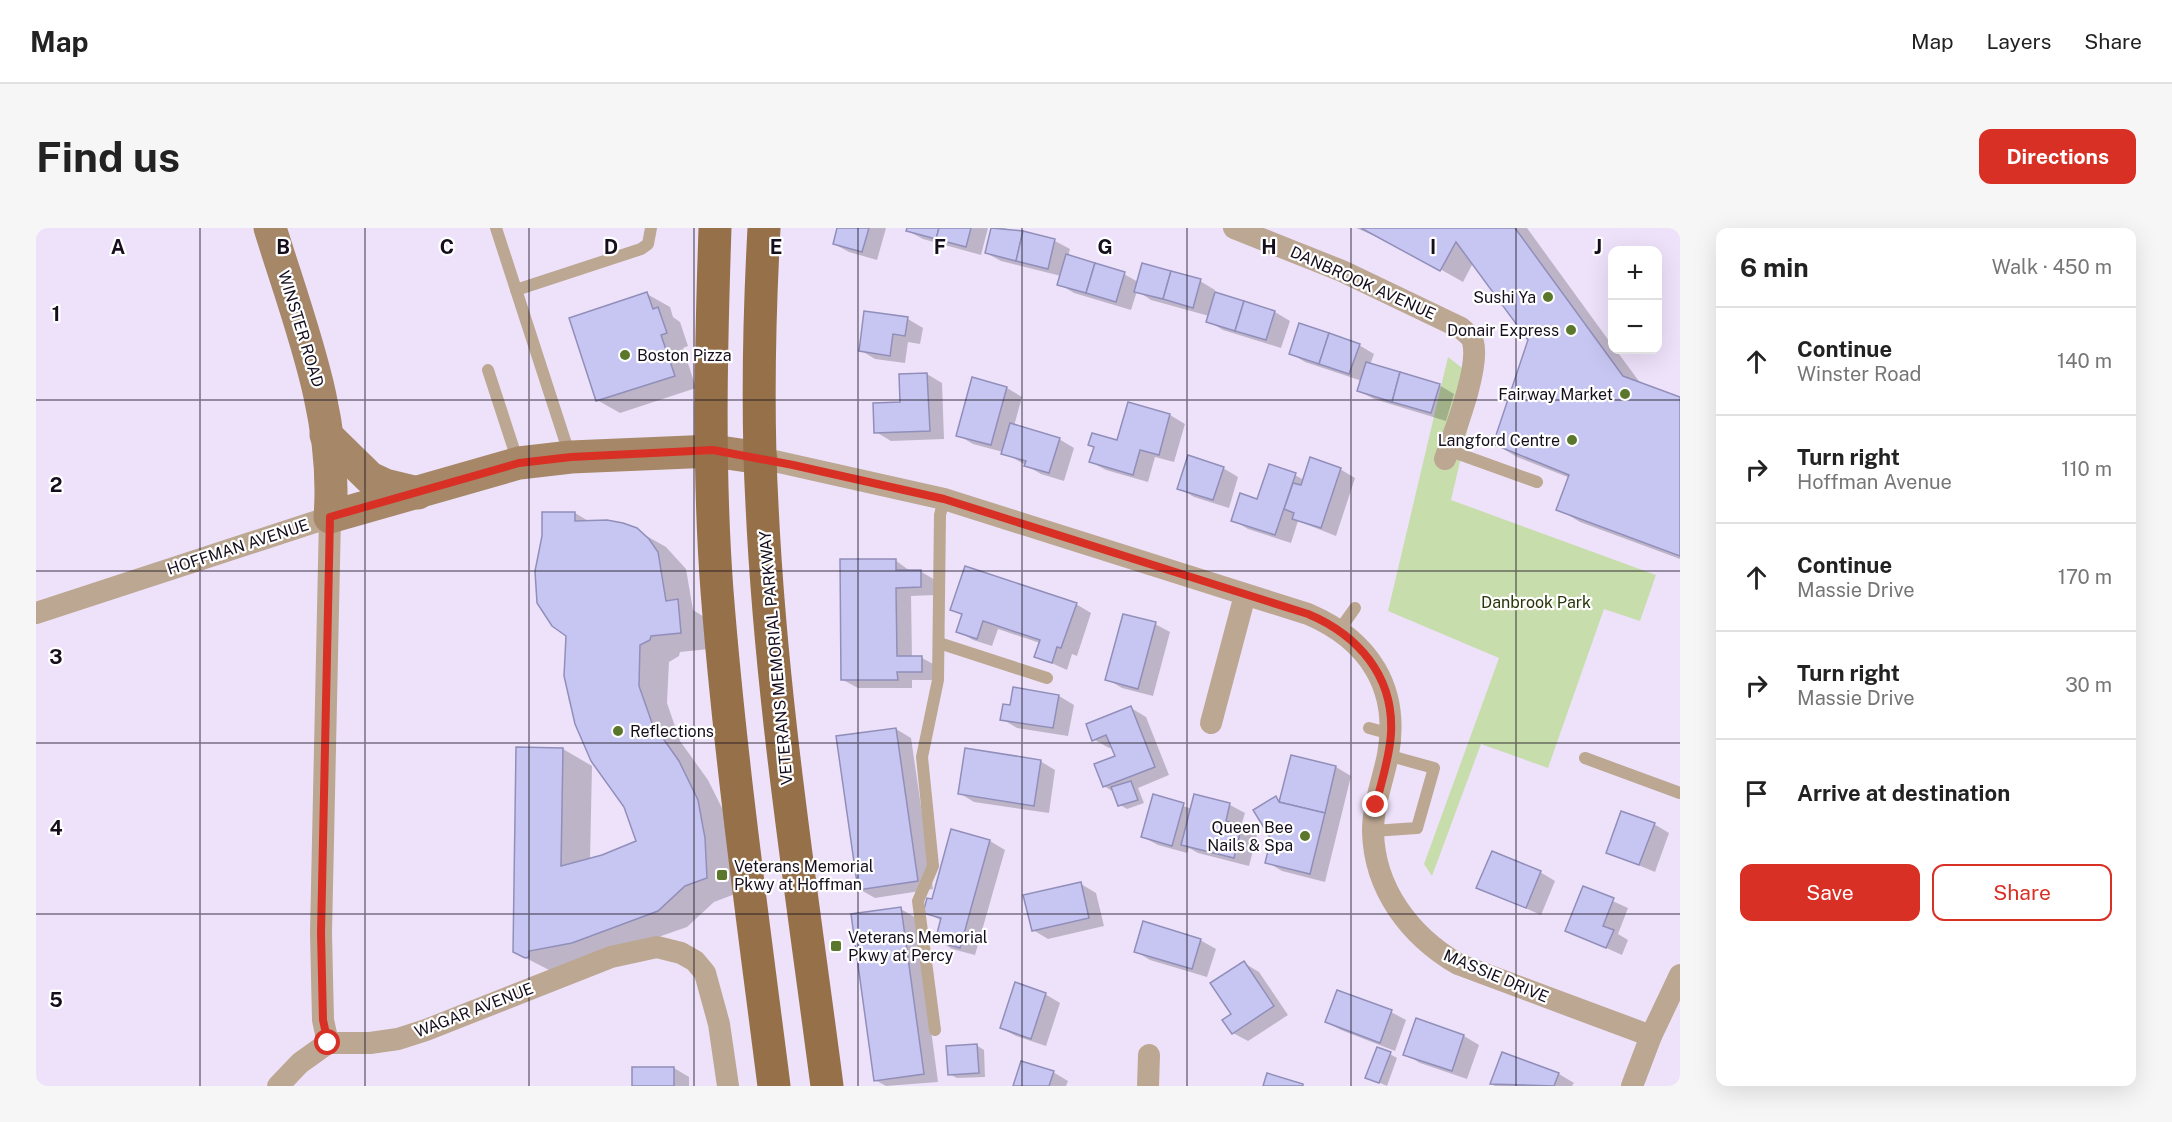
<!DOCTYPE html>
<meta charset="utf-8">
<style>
body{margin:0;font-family:"Public Sans",sans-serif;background:#f6f6f6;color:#222}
.controls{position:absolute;right:18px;top:18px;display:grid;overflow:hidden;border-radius:12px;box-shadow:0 6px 24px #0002}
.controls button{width:54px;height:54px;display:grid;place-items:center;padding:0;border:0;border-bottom:2px solid #e0e0e0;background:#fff;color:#222;font:30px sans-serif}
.stop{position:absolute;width:18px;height:18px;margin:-14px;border:4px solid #d93025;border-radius:50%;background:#fff}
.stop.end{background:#d93025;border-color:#fff;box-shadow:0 2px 6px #0008}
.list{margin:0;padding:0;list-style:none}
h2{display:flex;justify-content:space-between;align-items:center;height:78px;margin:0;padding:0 24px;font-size:26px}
h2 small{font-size:20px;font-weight:400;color:#767676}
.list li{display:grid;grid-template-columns:39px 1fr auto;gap:18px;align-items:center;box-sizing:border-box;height:108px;padding:0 24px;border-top:2px solid #e0e0e0}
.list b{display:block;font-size:22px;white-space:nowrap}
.list p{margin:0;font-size:20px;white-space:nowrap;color:#767676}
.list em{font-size:20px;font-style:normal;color:#767676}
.actions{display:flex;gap:12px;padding:18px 24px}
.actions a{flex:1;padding:14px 0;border:2px solid #d93025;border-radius:12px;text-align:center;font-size:21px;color:#d93025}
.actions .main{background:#d93025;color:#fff}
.icon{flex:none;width:33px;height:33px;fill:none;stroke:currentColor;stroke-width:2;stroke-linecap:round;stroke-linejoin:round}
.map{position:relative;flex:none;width:1644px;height:858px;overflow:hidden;border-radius:12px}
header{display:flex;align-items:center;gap:36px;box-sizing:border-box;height:84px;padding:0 30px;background:#fff;border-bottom:2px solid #e0e0e0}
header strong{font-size:28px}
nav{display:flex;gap:33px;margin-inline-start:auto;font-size:21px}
.intro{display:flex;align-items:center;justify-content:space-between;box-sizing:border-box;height:144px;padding:0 36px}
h1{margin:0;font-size:42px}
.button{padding:15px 27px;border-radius:12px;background:#d93025;color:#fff;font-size:21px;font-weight:700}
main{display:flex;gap:36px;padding:0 36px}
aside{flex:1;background:#fff;border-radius:12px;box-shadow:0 6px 24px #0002}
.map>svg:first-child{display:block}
</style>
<header>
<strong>Map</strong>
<nav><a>Map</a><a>Layers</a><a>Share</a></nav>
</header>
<div class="intro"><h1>Find us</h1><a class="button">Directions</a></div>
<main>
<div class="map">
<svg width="1644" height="858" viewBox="0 0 1644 858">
<rect width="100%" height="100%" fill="#eee2fb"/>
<polygon fill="#c8ddac" points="1412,129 1443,153 1415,272 1620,347 1604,393 1568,381 1512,540 1445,516 1396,648 1388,636 1463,430 1352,383"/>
<g fill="#0003">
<polygon points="803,0 850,0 841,32 813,24 798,16"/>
<polygon points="873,0 952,0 945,27 887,11 872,3"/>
<polygon points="956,0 968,0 1019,13 1034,21 1032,29 1088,46 1102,54 1164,53 1179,62 1178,66 1239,84 1254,93 1245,120 1187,102 1172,93 1173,88 1115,72 1101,63 1095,82 1038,65 1023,56 1025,48 965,33 950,25"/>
<polygon points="1320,0 1491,0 1576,117 1576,122 1580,122 1605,156 1644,170 1644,331 1544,294 1522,281 1534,250 1481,229 1459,216 1494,112 1437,35 1427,54 1365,19"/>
<polygon points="611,66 634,79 637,89 644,94 652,118 647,120 660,160 584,185 561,172"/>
<polygon points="872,91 887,100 884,116 872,114 869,135 839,131 824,122"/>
<polygon points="1323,117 1338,126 1334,137 1403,157 1418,166 1410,193 1338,171 1323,163 1326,153 1269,134 1254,125"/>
<polygon points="891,146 906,155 908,211 855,213 840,204 866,176 865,148"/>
<polygon points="971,160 986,169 978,198 1023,211 1038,220 1028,253 1005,246 967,224 937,216 922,207"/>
<polygon points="1093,176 1134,187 1149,196 1138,234 1119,229 1112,254 1070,242 1055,234 1059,219 1083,214"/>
<polygon points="1187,240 1202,249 1193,280 1158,269 1143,260"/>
<polygon points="1304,241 1319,250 1300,308 1262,293 1255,315 1212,301 1197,292 1259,247 1268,252"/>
<polygon points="539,285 554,294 600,302 630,319 650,341 657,382 670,390 673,421 644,424 643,428 633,434 631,475 644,513 672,552 691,590 699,666 678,674 651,699 519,745 478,724 527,521 556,538 554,632 602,614 589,578 547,514 533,473 530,448 532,407 503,375 500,362 502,326 508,309"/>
<polygon points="859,332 874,343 884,343 899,352 900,367 875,368 876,430 886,430 901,438 901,452 876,452 876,460 822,460 807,452"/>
<polygon points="1040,376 1055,385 1041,428 1036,426 1031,442 1000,428 1004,415 962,401 956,418 937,412 922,403 927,388 916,381"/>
<polygon points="1119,396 1134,404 1117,468 1086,460 1071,451"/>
<polygon points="1023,468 1038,477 1032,508 981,500 966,491 975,479"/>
<polygon points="1095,480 1110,489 1133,547 1102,560 1108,575 1091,581 1084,577 1079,565 1068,558 1081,529 1077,519 1073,520 1057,511"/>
<polygon points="860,501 875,510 897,661 839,670 823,661"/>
<polygon points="1256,529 1300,539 1315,548 1289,654 1246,643 1231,634 1237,611 1240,570 1245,573"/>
<polygon points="1004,533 1019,542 1013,585 938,574 923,565"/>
<polygon points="1118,568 1156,581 1159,568 1194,577 1209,585 1205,598 1221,607 1213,638 1162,625 1153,620 1151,625 1122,617 1107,609"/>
<polygon points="1618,596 1633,605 1619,644 1571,624"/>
<polygon points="954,613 969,622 939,727 916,721 901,712 906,693 889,684"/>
<polygon points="1504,644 1519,653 1505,687 1442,659"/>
<polygon points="1045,656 1060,665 1068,698 1012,711 997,702"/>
<polygon points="1548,660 1592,680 1582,706 1592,712 1586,727 1530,702"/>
<polygon points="865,681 880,690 902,854 850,858 839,852"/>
<polygon points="1164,712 1180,721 1171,749 1114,732 1099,723"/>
<polygon points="1208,735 1223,744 1252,787 1212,813 1197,805 1197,786"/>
<polygon points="1302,764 1355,784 1370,792 1359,823 1305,802 1290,794"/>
<polygon points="1009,766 1024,775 1010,818 980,808 965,800"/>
<polygon points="1381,792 1428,808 1443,817 1431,851 1384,835 1369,826"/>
<polygon points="940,817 948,822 949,849 921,850 913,846"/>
<polygon points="1354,826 1361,830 1351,858 1331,849"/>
<polygon points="638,840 653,849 653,858 598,858"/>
<polygon points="1017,844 1032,853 1030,858 978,858"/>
<polygon points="1523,846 1538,855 1536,858 1459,858 1455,856"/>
</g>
<g fill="#c7c6f2" stroke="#918fb9" stroke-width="1.5">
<polygon points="801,0 833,0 826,24 797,16"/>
<polygon points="871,0 903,0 900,11 870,3"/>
<polygon points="903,0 935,0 930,19 900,11"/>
<polygon points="955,0 987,3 980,33 949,25"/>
<polygon points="1325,0 1479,0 1587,148 1644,169 1644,328 1520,282 1533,247 1457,216 1492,112 1420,14 1404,43"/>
<polygon points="987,3 1019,11 1012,41 980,33"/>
<polygon points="1030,26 1059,35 1050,65 1021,57"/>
<polygon points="1059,35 1089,44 1080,74 1050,65"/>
<polygon points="1106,35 1135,43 1127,71 1098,64"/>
<polygon points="1135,43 1165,51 1157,80 1127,71"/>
<polygon points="611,64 617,81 622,79 631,105 625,107 639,148 560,173 533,90"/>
<polygon points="1179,64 1208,73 1199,103 1170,94"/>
<polygon points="1208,73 1239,83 1230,112 1199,103"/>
<polygon points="828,83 872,89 869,108 857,106 854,128 823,123"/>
<polygon points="1263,95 1293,105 1283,136 1253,126"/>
<polygon points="1293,105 1324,116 1313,146 1283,136"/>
<polygon points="1330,134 1364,144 1356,174 1321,163"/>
<polygon points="1364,144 1404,156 1395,185 1356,174"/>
<polygon points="891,145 894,203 838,205 837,175 864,174 863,146"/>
<polygon points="936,149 971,159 955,217 920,208"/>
<polygon points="1092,174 1134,186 1123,227 1104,222 1097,247 1053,234 1058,219 1052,217 1056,205 1081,212"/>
<polygon points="974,195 1024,210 1013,245 988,238 990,233 965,226"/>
<polygon points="1152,227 1188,239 1177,272 1141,261"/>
<polygon points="1274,229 1305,240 1285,300 1256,291 1258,285 1248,281 1257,255 1265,257"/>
<polygon points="1233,236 1260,245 1239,307 1195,293 1204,265 1221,271"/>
<polygon points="506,284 539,284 539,293 571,292 587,295 601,300 613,311 622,324 630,373 642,371 645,405 615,408 614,412 604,417 603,458 616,495 643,533 662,572 669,610 671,650 649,658 622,683 536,715 493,723 493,729 489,730 477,724 480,519 527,520 525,638 566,627 600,613 588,579 555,533 539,496 528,448 530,408 516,398 501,375 499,343 506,308"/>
<polygon points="804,331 860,331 860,342 885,342 885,359 860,360 861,428 886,428 886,444 861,444 862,452 805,452"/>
<polygon points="929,338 1041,375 1025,420 1021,419 1016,435 998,429 1004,412 947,393 941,411 920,404 926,386 914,382"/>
<polygon points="1087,386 1120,394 1102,461 1069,452"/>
<polygon points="977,459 1023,467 1017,500 964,492 967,476 974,477"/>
<polygon points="1095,478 1119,539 1067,559 1058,536 1079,528 1070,507 1056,513 1050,496"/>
<polygon points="860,500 882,653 822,662 800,508"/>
<polygon points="929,520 1005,532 998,578 922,566"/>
<polygon points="1255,527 1300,538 1289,585 1243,574"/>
<polygon points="1095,553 1102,572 1082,578 1075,559"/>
<polygon points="1117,566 1148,575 1136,618 1105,609"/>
<polygon points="1158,566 1194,575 1190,593 1206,597 1198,630 1145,617"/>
<polygon points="1240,568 1243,574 1289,585 1274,646 1229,635 1235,611 1217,582"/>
<polygon points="1585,583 1619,595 1603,637 1570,625"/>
<polygon points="915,601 954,612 924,720 899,713 905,690 887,685 891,670 896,671"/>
<polygon points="1456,623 1505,643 1490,680 1440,660"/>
<polygon points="1045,654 1053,690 996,703 987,667"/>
<polygon points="1547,658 1578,670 1567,698 1578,702 1570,720 1529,703"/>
<polygon points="865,679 888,846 838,853 815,686"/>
<polygon points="1107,693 1165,711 1156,741 1098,724"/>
<polygon points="1208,733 1238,778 1196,806 1186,792 1195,786 1174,755"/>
<polygon points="979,754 1010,765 995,811 964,800"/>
<polygon points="1301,762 1356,782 1344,815 1289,794"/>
<polygon points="1380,790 1428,807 1416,843 1367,827"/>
<polygon points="941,816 943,845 912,847 910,818"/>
<polygon points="1341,819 1355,824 1343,855 1329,850"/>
<polygon points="1466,824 1523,845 1518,858 1454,856"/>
<polygon points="985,833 1018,843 1013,858 977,858"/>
<rect x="596" y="839" width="42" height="19"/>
<polygon points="1231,845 1267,856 1267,858 1227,858"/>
</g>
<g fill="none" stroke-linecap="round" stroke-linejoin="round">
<g stroke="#bca792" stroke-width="12">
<polyline points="460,0 534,228"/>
<polyline points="480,62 605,21 612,16 615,0"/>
<polyline points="452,142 482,234"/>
<polyline points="1412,222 1501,254"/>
<polyline points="1304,401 1319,380"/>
<polyline points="903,415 1011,450"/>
<polyline points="1333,500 1355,506"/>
<polyline points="1549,530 1644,565"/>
<polyline points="1337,603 1381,600 1398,540 1351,527"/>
<polyline points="899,802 882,673 897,638 886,529 902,452 904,287 908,271"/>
</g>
<g stroke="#bca792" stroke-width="22">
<path d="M 1198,0 L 1306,43 L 1425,100 C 1429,104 1436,109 1437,114 C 1444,140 1418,205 1409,231"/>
<path d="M 725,230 L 908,271 L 1272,386 C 1333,412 1364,460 1352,527 C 1347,552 1337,577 1337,603 C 1338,661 1374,708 1422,736 L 1615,808"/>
<polyline points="0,385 294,289 285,705 287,792 292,815"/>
<polyline points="1175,495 1209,367"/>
<polyline points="242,858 264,835 292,815 334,815 362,811 390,802 575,729 621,719 645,725 659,733 669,745 683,796 692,858"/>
<polyline points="1112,858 1113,827"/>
<polyline points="1596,858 1615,808 1644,747"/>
</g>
<g stroke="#a68768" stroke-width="33">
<path d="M 234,0 C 263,94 302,189 294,289 L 483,235 L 535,229 L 677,223 L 725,230"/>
<polyline points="290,207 334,250 349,257 382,265"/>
</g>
<g stroke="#967049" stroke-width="33">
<path d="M 679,0 C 675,120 672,242 681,363 C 694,528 717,693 738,858"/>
<path d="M 728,0 C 723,92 721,185 726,277 C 735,471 766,665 791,858"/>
</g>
</g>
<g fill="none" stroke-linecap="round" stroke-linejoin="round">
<path stroke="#d93025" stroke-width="8" d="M 292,815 L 287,792 L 285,705 L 294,289 L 483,235 L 535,229 L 677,222 L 757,237 L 908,271 L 1272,386 C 1322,407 1358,448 1355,505 C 1354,529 1345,554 1340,577"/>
</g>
<path fill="none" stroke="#160e1d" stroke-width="1.5" stroke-opacity="0.55" d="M 164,0 L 164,858M 329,0 L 329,858M 493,0 L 493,858M 658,0 L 658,858M 822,0 L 822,858M 986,0 L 986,858M 1151,0 L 1151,858M 1315,0 L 1315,858M 1480,0 L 1480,858M 0,172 L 1644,172M 0,343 L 1644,343M 0,515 L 1644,515M 0,686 L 1644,686"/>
<g fill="#5b772b" stroke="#fff" stroke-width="2">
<circle cx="1512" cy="69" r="6"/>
<circle cx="1535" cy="102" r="6"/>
<circle cx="589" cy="127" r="6"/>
<circle cx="1589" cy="166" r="6"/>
<circle cx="1536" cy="212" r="6"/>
<circle cx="582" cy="503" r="6"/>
<circle cx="1269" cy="608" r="6"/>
<rect x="680" y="641" width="12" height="12" rx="3"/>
<rect x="794" y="712" width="12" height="12" rx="3"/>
</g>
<g text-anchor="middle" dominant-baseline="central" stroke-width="4.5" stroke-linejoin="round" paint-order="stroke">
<g font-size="16" fill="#160e1d" stroke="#fff">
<text transform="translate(1327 55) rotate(24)">DANBROOK AVENUE</text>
<text transform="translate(265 101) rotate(73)">WINSTER ROAD</text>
<text transform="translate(202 319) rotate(-18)">HOFFMAN AVENUE</text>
<text transform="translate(740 430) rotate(-95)">VETERANS MEMORIAL PARKWAY</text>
<text transform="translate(1460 748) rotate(23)">MASSIE DRIVE</text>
<text transform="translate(438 782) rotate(-21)">WAGAR AVENUE</text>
</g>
<g font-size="16" fill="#160e1d" stroke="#fff" text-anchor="end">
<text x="1500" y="69">Sushi Ya</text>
<text x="1523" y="102">Donair Express</text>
<text x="601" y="127" text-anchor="start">Boston Pizza</text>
<text x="1577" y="166">Fairway Market</text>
<text x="1524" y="212">Langford Centre</text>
<text x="594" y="503" text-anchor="start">Reflections</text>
<text x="1257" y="599">Queen Bee<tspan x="1257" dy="18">Nails &amp; Spa</tspan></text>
<text x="698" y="638" text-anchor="start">Veterans Memorial<tspan x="698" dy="18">Pkwy at Hoffman</tspan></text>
<text x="812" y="709" text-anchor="start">Veterans Memorial<tspan x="812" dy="18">Pkwy at Percy</tspan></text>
</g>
<g font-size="16" fill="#263609" stroke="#fff">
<text x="1500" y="374">Danbrook Park</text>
</g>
</g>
<g font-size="20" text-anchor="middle" font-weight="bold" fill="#160e1d" stroke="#fff" stroke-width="4.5" stroke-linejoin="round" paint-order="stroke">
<text x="82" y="26">A</text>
<text x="247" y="26">B</text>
<text x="411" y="26">C</text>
<text x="575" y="26">D</text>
<text x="740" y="26">E</text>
<text x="904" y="26">F</text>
<text x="1069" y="26">G</text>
<text x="1233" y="26">H</text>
<text x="1397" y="26">I</text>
<text x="1562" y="26">J</text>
<text x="20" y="93">1</text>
<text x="20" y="264">2</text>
<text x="20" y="436">3</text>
<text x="20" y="607">4</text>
<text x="20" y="779">5</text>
</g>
</svg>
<div class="controls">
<button>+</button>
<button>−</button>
</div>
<div class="stop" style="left:292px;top:815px"></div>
<div class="stop end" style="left:1340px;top:577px"></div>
</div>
<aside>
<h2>6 min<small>Walk · 450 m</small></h2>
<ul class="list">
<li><svg class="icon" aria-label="ahead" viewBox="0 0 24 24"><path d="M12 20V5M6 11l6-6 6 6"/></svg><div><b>Continue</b><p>Winster Road</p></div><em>140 m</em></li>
<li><svg class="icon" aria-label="right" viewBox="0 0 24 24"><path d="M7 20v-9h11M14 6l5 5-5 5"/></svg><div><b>Turn right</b><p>Hoffman Avenue</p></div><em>110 m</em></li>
<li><svg class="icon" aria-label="ahead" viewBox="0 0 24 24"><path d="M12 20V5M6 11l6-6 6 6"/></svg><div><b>Continue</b><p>Massie Drive</p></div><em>170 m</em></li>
<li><svg class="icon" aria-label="right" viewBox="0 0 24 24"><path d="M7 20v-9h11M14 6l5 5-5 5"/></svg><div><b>Turn right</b><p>Massie Drive</p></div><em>30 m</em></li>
<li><svg class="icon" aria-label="arrive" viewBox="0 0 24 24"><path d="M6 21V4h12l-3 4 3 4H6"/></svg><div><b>Arrive at destination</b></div></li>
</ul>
<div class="actions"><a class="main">Save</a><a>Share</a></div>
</aside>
</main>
